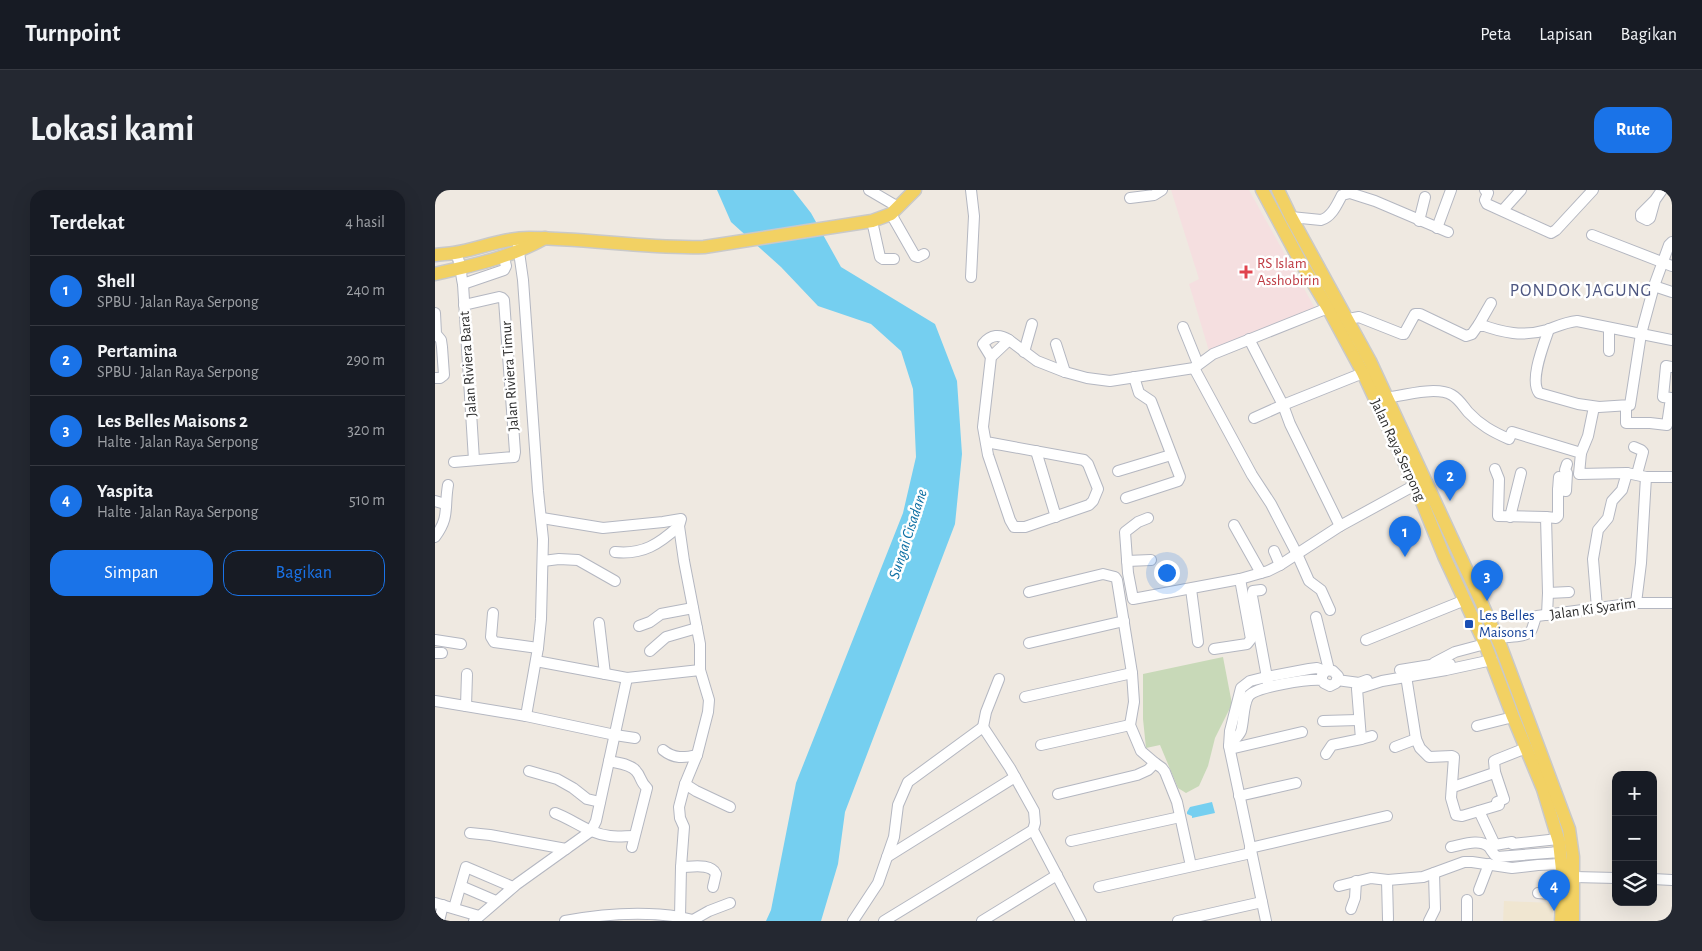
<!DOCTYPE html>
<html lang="id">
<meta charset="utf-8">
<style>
body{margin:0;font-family:"Alegreya Sans",sans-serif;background:#242831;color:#f1f3f6}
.controls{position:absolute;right:15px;bottom:15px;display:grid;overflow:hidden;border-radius:10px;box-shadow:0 5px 20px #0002}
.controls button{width:45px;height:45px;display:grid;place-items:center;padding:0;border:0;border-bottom:1px solid #363941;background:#171b24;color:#f1f3f6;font:25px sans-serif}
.you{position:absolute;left:731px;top:382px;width:18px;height:18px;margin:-12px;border:4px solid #fff;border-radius:50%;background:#1a73e8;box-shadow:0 0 0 8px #1a73e833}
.badge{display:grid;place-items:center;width:32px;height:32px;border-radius:50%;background:#1a73e8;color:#fff;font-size:16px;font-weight:700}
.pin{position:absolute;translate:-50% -41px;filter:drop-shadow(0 1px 2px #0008)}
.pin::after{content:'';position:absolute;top:26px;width:18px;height:15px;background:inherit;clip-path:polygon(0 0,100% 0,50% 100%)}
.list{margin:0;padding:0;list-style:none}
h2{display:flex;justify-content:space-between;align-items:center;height:65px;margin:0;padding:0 20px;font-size:21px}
h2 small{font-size:16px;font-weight:400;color:#9ea1a6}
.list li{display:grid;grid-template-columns:32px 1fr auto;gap:15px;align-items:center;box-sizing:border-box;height:70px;padding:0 20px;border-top:1px solid #363941}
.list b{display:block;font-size:19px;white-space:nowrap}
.list p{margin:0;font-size:16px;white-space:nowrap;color:#9ea1a6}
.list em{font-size:16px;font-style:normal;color:#9ea1a6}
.actions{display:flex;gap:10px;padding:15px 20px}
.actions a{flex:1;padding:11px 0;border:1px solid #1a73e8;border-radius:15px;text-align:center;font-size:18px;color:#1a73e8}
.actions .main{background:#1a73e8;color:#fff}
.icon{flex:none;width:28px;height:28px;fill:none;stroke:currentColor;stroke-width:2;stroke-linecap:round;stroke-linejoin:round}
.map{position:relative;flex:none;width:1237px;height:731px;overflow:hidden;border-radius:15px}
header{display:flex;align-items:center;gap:30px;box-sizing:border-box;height:70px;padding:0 25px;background:#171b24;border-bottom:1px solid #363941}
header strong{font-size:24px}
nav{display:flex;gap:28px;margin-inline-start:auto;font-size:18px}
.intro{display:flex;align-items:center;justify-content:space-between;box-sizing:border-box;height:120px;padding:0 30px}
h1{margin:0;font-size:35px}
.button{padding:12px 22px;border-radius:15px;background:#1a73e8;color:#fff;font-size:18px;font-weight:700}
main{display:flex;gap:30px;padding:0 30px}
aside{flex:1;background:#171b24;border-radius:15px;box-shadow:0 5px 20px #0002}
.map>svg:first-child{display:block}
</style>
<header>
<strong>Turnpoint</strong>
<nav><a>Peta</a><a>Lapisan</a><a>Bagikan</a></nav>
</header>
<div class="intro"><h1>Lokasi kami</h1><a class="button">Rute</a></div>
<main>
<aside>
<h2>Terdekat<small>4 hasil</small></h2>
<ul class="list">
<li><span class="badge">1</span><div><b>Shell</b><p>SPBU · Jalan Raya Serpong</p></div><em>240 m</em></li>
<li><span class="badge">2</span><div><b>Pertamina</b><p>SPBU · Jalan Raya Serpong</p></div><em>290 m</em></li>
<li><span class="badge">3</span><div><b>Les Belles Maisons 2</b><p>Halte · Jalan Raya Serpong</p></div><em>320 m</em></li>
<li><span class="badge">4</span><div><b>Yaspita</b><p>Halte · Jalan Raya Serpong</p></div><em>510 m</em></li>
</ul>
<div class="actions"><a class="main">Simpan</a><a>Bagikan</a></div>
</aside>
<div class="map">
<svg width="1237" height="731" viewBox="0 0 1237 731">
<rect width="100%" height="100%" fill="#efe9e1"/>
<polygon fill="#f0e6d1" points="1069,711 1118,713 1118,731 1068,731"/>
<polygon fill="#f5dfe0" points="736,0 814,0 881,120 774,161 754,94 764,89"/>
<polygon fill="#c8d9b8" points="788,467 797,514 780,548 773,576 764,596 751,603 743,598 725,555 711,558 708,529 708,484"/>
<g fill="#75cff0">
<polygon points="282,0 358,0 376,23 406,77 500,134 522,191 527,264 520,334 410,622 403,674 386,731 331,731 336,720 361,593 468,323 481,267 478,199 466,161 436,134 383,116 346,77 296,32"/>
<polygon points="777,612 780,623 757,628 757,626 752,624 752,622 755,617"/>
</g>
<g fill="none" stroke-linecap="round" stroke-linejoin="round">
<defs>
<g id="minor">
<polyline points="434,0 463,17"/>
<polyline points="1050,0 1053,3 1050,10 1052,14 1116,43 1121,40 1158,0"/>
<polyline points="695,8 719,5 727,0"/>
<polyline points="1220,10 1215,28 1212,30 1206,27 1206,24 1220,10 1227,0"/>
<polyline points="1068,20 1086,0"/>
<polyline points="456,24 480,66 483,67 489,64"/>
<path d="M 856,27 L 886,30 C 897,27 902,14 907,5 L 915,3 L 940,11 L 1013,42"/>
<polyline points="437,31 445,67 448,69 459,69"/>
<polyline points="984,31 990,7"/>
<polyline points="1002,38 1016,0"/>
<polyline points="1157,45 1237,76"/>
<path d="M 19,63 C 27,71 25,83 28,94 L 39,270"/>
<polyline points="536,87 539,26 536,0"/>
<polyline points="28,94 69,80 71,76 69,68"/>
<polyline points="1219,96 1237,102"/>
<polyline points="0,123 1,144 6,150 7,157 9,185 5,188 0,188"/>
<path d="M 913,129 L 924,127 L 967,144 L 969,144 L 980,124 L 985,124 L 1031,146 L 1037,144 L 1044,134 C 1068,143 1088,147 1112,140 C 1123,136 1131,132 1142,131 L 1237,150"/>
<polyline points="1044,134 1056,113"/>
<polyline points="748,137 763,174"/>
<polyline points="1174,138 1174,161"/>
<path d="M 1114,139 C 1109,154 1094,190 1104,203 L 1143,214 L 1164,217 L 1195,215 L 1206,144 L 1219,96 L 1234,55 L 1237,52"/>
<polyline points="814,149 848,215 928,183"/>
<polyline points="621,154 630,182"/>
<polyline points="589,162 597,134"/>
<path d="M 556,167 L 548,154 C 556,144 565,144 574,150"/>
<polyline points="759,178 817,285 836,314 862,364 874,391 886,400 895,420"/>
<path d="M 952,208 C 969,205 1002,196 1017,205 C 1024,209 1028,216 1033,222 C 1045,235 1058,242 1074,249 L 1077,242 L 1146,263 L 1144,284 L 1192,283 L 1211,287"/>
<polyline points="1191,216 1191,233 1215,233 1232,235 1236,208 1228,207 1231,176 1237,177"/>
<polyline points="819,228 848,215 855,234 905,336"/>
<polyline points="551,252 649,270 653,274 663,299 658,311 654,315 590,337 579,337 575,330 553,265 548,237 556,167 574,150 602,171 630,182 652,188 675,191 759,178 778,164 893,118"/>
<polyline points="1199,257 1206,260 1208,262 1202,284"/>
<polyline points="601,261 621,327"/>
<polyline points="1146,263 1153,246 1159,217"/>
<polyline points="19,272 79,267 80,262 69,110 67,108 64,107 29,115"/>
<polyline points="1060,279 1064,289 1063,326 1111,327 1113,403 1112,425"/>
<polyline points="683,281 736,265"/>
<polyline points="1124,287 1123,300 1131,301 1132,283 1130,280 1132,274"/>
<polyline points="691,308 743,291 745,287 716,211 704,203 699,187"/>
<polyline points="0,311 10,314"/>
<polyline points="1075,327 1086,283"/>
<polyline points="1111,327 1121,328 1123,326 1123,300"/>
<polyline points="107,328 168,338 228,332 246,329 244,336 249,371 265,454 265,480"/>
<polyline points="713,328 703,332 690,342 693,383 698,409 805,389 833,381 845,375 905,336 980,295"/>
<polyline points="799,335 826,383"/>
<path d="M 0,347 C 15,327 9,318 13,295"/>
<polyline points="839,361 845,375"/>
<path d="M 180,362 C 208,365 224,354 244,336"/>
<polyline points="108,371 124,369 143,370 180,391"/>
<polyline points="692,371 716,370"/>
<polyline points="756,399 763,452"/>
<polyline points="826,400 818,401 817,406 833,493"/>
<polyline points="594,402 668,384 680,387 682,390 697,483 699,512 695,535 706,561 720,573 727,578 730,582 742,612 756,676"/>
<polyline points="1113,403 1134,402"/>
<polyline points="1201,413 1206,373 1211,287 1237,287"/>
<polyline points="1162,418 1158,369 1163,340 1173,328 1177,311 1187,300 1192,283"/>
<polyline points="58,423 56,447 59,452 103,458"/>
<polyline points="881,427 894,480"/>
<polyline points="164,433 170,484"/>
<polyline points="204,436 215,432 226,424 258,418"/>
<path d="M 1062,448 C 1069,447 1091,447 1095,442 C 1099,438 1098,431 1102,426 L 1201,413 L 1237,413"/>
<polyline points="0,450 26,454"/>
<polyline points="931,450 1030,410"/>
<polyline points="594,453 689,431"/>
<polyline points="779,459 812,454 816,449 805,389"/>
<polyline points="215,461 231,447 262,438"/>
<polyline points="0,463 7,463"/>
<polyline points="101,471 192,488 265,480 274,510 273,522 262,565 250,594 244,617 245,628 249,637 246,677 245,727 258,730 257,731"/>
<polyline points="999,473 1020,462 1050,454"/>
<polyline points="965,480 996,475 1015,474"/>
<polyline points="971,486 981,549 985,558 994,567 1017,566 1019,567 1016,608 1021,625 1027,626 1064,615 1062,612 1069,609 1060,582"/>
<polyline points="902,490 924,493 932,490"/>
<polyline points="590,507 697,483"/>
<polyline points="0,511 91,526 103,458 106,429 108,349 103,301 88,90 83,55"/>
<polyline points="31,516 32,484"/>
<polyline points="91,526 180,545 200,548"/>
<polyline points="888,531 923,530"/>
<polyline points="1042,536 1078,527"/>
<polyline points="548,537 551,522 564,489"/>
<polyline points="926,549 937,546"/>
<polyline points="606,555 695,535"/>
<path d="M 794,556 C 798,551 804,546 806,541 C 809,530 808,516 813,507 C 819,496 875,489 887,490 L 889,493 L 895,496 L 901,493 L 903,486 L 898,481 L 892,480 L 887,485 L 887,490"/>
<polyline points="960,557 981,549"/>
<polyline points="795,559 867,542"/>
<path d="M 228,560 C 239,569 249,568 262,565"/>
<polyline points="891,564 897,555 926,549 922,499 947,491 1011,480 1057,470"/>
<path d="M 174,571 C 182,573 196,574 201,581 C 206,586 205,592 212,598 L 197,657"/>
<polyline points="94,581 122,589 138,598 152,609 165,612"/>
<polyline points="250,594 261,601 295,617"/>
<polyline points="1018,597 1059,583 1060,582 1059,571 1061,570 1091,558"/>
<polyline points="623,604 702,585 713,580 720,573"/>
<polyline points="804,606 861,593"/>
<polyline points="1044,621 1060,655 1077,652 1077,654 1123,649"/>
<path d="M 120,623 C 139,630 154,644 175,646 C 182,647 191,646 199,646"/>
<polyline points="35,643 55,645 131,659"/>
<polyline points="636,651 745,627"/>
<path d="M 1016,657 C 1027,655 1045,648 1054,657 C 1057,661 1058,664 1062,667 L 1125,662"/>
<polyline points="815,658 952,626"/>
<polyline points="452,667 580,587"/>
<path d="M 246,677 C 257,677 276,673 281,684 L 278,697"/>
<polyline points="1139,687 1181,688"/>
<polyline points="1218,689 1237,690"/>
<polyline points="952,690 953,729"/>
<polyline points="26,696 61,711"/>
<polyline points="904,696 936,688 953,690 988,687 1029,672 1037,672 1077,678 1103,675 1127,674"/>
<polyline points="664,697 816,663"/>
<polyline points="1044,700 1054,674"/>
<polyline points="1103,703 1127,705"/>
<polyline points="0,713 44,726"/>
<polyline points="19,718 31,677 78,697"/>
<polyline points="916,719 920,708 921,691"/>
<polyline points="258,730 274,721 295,713"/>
<polyline points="4,731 8,715"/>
<polyline points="39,731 82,694 156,641 161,631 192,488"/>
<path d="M 130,731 C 168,724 207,721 245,727"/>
<polyline points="418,731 443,693 459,647 463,615 473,592 548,537 575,578 599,621 600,633 598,640 646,731"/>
<polyline points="449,731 598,640"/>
<polyline points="547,731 622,685"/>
<polyline points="743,731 827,712"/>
<polyline points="831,731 794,556 795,541 806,498 815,491 831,487 874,479 882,478 890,481"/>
<polyline points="994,731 1000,719 999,683"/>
<polyline points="1032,731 1032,710"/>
</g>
<g id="major">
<polyline points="827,0 865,71 893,118 928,183 980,295 1009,366 1050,454 1078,527 1108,599 1124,652 1128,689 1126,731"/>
<polyline points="843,0 856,27 935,171 1044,407 1066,457 1134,639 1138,667 1138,731"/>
<path d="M 0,65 C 6,64 13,64 19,63 C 44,59 68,48 94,48 C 152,48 210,59 269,57 L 437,31 L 456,24 L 480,0"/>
<path d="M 0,84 C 38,75 75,68 110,48"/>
</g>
</defs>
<use href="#minor" stroke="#b4b7c1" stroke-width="12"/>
<use href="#major" stroke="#c9c9c9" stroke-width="15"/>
<use href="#minor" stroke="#fff" stroke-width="10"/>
<use href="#major" stroke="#f2d163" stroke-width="12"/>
</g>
<path fill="#e0444e" stroke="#fff" stroke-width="2" d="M808.5 74.5h5v5h5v5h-5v5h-5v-5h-5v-5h5z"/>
<rect fill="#1a4fb4" stroke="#fff" stroke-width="2" x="1029" y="429" width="10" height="10" rx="2.5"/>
<g text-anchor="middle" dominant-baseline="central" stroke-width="5" stroke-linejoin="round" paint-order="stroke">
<g font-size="15" fill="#be3a42" stroke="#fff" text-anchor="start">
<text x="822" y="73">RS Islam<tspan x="822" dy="17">Asshobirin</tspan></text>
</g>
<g font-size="15" fill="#2e2e2e" stroke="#fff">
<text transform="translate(33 174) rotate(-94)">Jalan Riviera Barat</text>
<text transform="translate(75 186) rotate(-94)">Jalan Riviera Timur</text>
<text transform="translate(963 260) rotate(65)">Jalan Raya Serpong</text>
<text transform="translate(1158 419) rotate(-8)">Jalan Ki Syarim</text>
</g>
<g font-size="15" fill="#164399" stroke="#fff" text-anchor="start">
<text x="1044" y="425">Les Belles<tspan x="1044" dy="17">Maisons 1</tspan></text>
</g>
<g font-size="16" font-style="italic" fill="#0d6fa3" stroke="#fff">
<text transform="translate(473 344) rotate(-72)">Sungai Cisadane</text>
</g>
<g font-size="18" letter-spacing="1" fill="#4d5680" stroke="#fff">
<text x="1146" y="101">PONDOK JAGUNG</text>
</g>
</g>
</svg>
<div class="controls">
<button>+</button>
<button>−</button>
<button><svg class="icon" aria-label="layers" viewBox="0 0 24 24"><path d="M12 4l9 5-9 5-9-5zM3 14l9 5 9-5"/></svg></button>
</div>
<div class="you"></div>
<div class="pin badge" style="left:970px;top:367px">1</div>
<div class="pin badge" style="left:1015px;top:311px">2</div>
<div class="pin badge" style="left:1052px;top:411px">3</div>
<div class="pin badge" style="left:1119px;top:721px">4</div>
</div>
</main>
